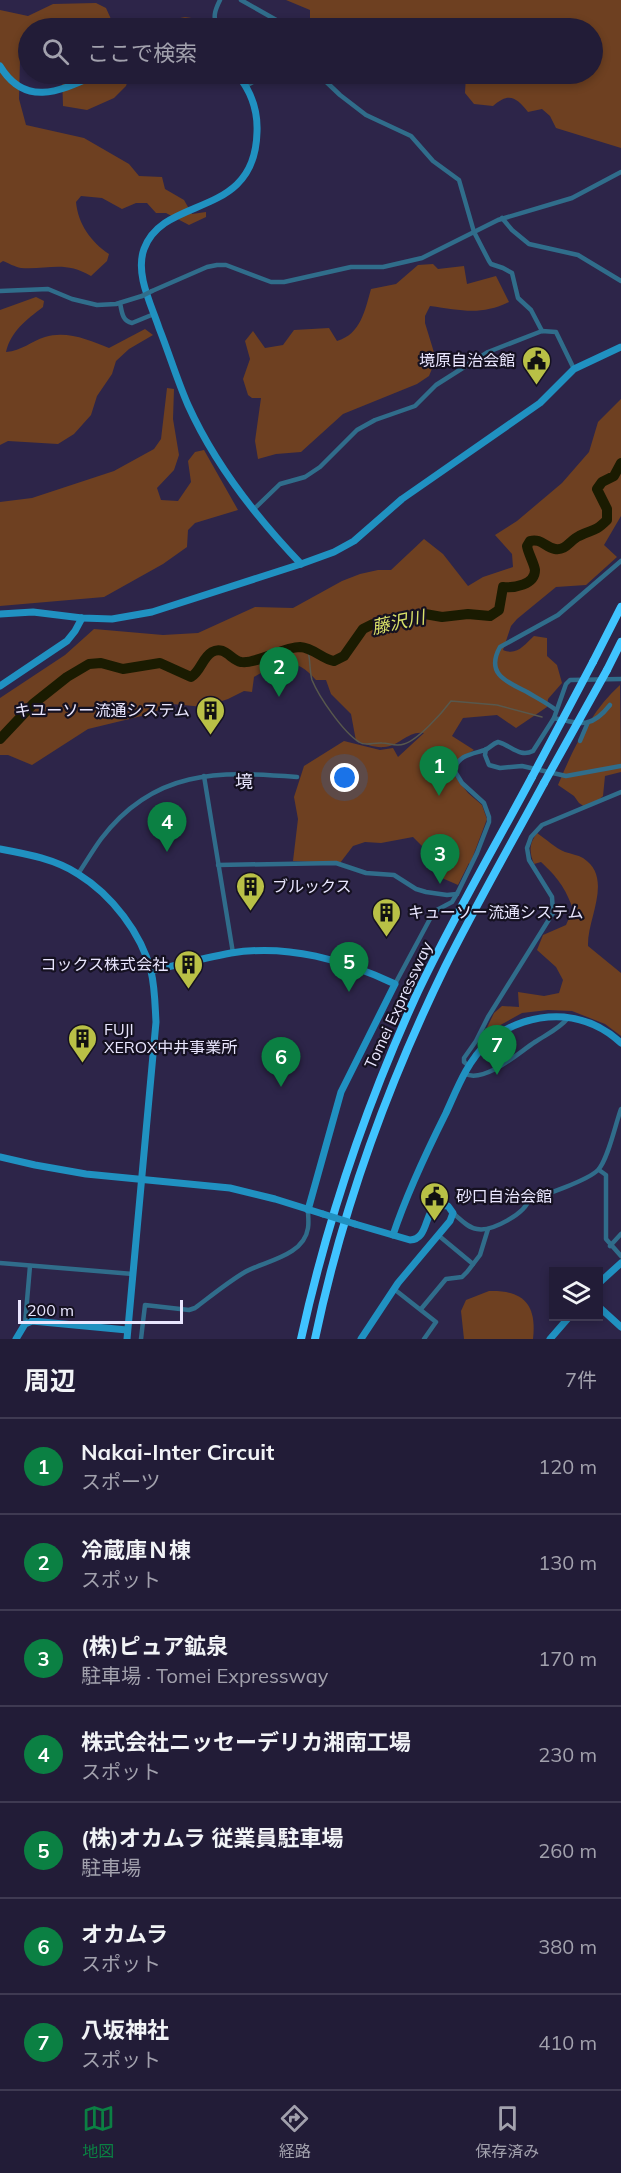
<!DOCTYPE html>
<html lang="ja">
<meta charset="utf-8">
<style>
body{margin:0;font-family:Mulish,"Noto Sans JP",sans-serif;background:#2a253f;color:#f1f3f6}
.controls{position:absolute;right:18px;bottom:18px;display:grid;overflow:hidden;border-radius:0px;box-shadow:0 3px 9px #0003}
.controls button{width:54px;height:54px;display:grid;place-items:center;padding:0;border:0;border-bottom:2px solid #3f3a52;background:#221c37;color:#f1f3f6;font:30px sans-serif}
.scale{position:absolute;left:18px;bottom:15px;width:165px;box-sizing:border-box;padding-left:6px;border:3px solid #e9e6fe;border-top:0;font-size:16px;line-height:21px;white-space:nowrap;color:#e9e6fe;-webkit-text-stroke:4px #151121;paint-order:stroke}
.you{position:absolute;left:345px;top:778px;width:21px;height:21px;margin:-15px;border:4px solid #fff;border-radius:50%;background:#1a73e8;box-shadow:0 0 0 9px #1a73e833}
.badge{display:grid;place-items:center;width:39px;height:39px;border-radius:50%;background:#0b8043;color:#fff;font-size:20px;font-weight:700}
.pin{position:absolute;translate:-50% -50px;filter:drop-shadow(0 2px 3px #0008)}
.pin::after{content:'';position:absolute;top:32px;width:21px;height:18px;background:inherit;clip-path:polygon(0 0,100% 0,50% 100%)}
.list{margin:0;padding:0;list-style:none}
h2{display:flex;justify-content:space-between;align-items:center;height:78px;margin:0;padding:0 24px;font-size:26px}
h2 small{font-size:20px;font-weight:400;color:#a2a1ad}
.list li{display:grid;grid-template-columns:39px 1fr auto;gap:18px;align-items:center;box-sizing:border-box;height:96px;padding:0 24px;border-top:2px solid #3f3a52}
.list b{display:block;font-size:22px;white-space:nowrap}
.list p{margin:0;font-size:20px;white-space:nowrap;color:#a2a1ad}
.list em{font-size:20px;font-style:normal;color:#a2a1ad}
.icon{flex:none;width:33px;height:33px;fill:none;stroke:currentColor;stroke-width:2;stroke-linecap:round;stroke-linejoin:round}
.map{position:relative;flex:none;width:621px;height:1339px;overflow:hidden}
.search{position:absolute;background:#221c37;box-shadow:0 3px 9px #0003;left:18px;right:18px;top:18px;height:66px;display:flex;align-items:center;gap:15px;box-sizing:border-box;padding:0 21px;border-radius:33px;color:#a2a1ad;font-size:22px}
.sheet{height:750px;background:#221c37}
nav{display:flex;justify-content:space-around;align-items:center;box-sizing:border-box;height:84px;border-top:2px solid #3f3a52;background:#221c37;font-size:16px;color:#a2a1ad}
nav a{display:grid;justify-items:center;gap:3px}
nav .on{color:#0b8043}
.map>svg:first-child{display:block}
</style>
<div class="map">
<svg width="621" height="1339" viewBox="0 0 621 1339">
<rect width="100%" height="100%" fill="#2d2549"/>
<g fill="#6e4021">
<path d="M 286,0 L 621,0 L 621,148 L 556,128 L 550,116 L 542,109 L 528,112 C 516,97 509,92 493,106 L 474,104 L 465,93 L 466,74 L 592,74 L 592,28 L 310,28 L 310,10 Z"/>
<path d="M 96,3 L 106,8 L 115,28 L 28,28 L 28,57 L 25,56 L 20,60 L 19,99 L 26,125 L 84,138 L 129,164 L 139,176 L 162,177 L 165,189 L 184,200 L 192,214 L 206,212 L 206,217 L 189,225 L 166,213 L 156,213 L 147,203 L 136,203 L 122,209 L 102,198 L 81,196 L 76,202 C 78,224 91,242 109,254 L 107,261 L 91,276 C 64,260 48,270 21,268 C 15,267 8,263 3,261 L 0,263 L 0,10 L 28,16 L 53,4 Z"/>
<polygon points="185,17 205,20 202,28 130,28"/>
<polygon points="62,74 130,74 126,86 114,98 87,110 63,106"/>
<path d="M 433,264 L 438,269 L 464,266 L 467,284 L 496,276 L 509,302 C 480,316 461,310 430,306 L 425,316 L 425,323 L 436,359 L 429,376 L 417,384 L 343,414 L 301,452 L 276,454 L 258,459 L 255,441 L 261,398 L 252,398 L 248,395 L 243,379 L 250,359 L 245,341 L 253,331 L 265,348 L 283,345 L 294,330 L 329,328 L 337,341 C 361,334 365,310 371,289 L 396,284 L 418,265 Z"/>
<path d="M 36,297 L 44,301 L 43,307 C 26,320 11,331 6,352 C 22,351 31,341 45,337 C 66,330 90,340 109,348 L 145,329 L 153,335 L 129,349 L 116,361 L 112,374 L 97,396 L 91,415 L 74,434 L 58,444 L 8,441 L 0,445 L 0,310 Z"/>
<polygon points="167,388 174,389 173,419 179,455 174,470 157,488 161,500 178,501 191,482 188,461 195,452 204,450 238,510 195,523 188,530 187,547 163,564 104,597 0,606 0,502 32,498 114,471 154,449 161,439"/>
<path d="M 621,399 L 621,516 L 604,545 L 617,557 L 586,585 L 556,587 L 517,619 L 511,626 L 503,650 C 517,656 524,645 534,636 L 547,638 L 547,656 L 557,665 L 562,683 L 548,699 L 547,707 L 516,728 L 497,715 L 463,718 L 452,736 L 474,750 L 456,761 L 450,770 L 468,793 L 482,805 L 487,819 L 470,864 L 469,863 L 458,885 L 442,878 L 427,864 L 430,854 L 413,837 L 381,843 L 365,842 L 353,846 L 340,863 L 293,861 L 298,819 L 294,797 L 304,766 L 344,741 L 380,750 L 393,748 L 398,757 L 424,733 C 409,730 399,746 384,747 C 376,748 364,744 356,741 L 351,714 L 331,694 L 326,680 L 316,680 C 294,654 278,663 254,677 L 252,692 L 244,691 L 228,699 L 204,707 L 172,704 L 150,714 L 88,729 L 32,765 L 8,755 L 0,755 L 0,698 L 65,655 L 94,629 L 163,635 L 198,633 L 255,607 L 293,608 L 342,581 L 360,574 L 378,570 L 391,570 L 424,539 L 443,554 L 468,586 L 483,577 L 513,567 L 512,554 L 495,535 L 517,521 L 562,483 L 589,452 L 598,422 Z"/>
<path d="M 620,685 L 621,772 L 605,776 L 603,796 L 595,803 L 585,807 L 579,803 L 574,796 L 558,785 C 573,749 591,711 620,685 Z"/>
<path d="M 537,833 C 546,839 555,848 565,852 C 571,854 578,855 583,858 C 614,878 587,918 588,946 L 621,973 L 621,1036 L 605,1024 L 572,1011 L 548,1010 L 522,1013 L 484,1034 L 494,1013 L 502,1006 L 519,1007 L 518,992 L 544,996 L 559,993 L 563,980 L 556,967 L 537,950 L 543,935 L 566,925 L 573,909 C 565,887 557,877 541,862 L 534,864 C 529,851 529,844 537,833 Z"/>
<path d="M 489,1291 C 523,1290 537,1304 533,1339 L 464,1339 L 461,1311 L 466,1300 Z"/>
</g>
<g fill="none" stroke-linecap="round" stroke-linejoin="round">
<path stroke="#58584d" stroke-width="1.5" d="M 307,648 C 311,659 309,669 312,680 C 319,697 343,732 359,742 C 366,747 374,742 382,743 C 389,743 396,747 404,744 C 418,740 442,713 451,701 L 497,705 L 542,717"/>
<path stroke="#1a1b01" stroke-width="10" d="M 0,739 L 33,704 L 67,677 L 89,664 L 101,663 L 123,669 L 160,663 L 191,677 C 201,671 202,658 212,652 C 224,645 231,660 241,662 C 254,665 283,647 300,647 C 314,648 322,659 334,661 L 344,656 L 363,629 L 373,624 L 389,623 L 425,614 L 442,617 L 468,614 L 490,616 L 499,610 L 503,587 C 514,588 535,585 535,570 C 534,563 528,553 527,546 L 530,541 C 541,538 545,547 555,549 C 566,551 570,540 579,536 C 592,529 594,533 607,520 L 607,509 L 597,489 L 602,482 L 614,476 L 621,463"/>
<g stroke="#306d8b" stroke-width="4.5">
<polyline points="241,0 278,21 286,28"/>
<path d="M 218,28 C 212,18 215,10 220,0"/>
<polyline points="318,74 340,95 366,115 411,136 433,161 459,180 474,232 489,261 491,264 503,268 512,273 518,298 531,310 542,331"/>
<polyline points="246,86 258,79 257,74"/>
<polyline points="502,218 512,230 529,244 578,255 621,281"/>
<polyline points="0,291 48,289 72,299 97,305 116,304 142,296"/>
<polyline points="152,291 207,267 217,265 226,265 271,282 284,282 351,267 383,267 422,258 498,220 572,198 621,172"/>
<path d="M 120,303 C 122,312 122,321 132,323 L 154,314"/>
<polyline points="253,510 280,484 305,477 320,467 357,430 375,420 415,406 436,385 488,352 542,331 556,332 574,369"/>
<path d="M 556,710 C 547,703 537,698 527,692 C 507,682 485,674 500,647 L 558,615 L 621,561"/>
<path d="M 554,718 C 581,724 591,729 610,705"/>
<polyline points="580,741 588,722"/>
<polyline points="486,749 485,755 489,765 500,768 522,766 566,776 621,766"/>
<polyline points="204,776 233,953"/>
<polyline points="218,865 336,863 366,873 394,875 416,889 426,892 447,895 457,894"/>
<path d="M 78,874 C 86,862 93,850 101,839 C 154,769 218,771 297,777"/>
<path d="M 395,984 L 431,917 L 435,911 L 452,902 L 458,892 L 477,853 L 489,822 L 489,817 L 484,803 L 462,783 L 454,770 C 458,755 472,754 485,750 C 490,748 492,744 498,742 C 511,745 519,758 533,751 L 554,718 L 566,684 L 570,680 L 621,679"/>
<polyline points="469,1066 464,1062 464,1058 476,1041 488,1017 553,913 552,897 529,860 527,848 531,837 542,825 621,792"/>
<path d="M 465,1074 C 486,1083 518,1053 535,1042 C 547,1034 559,1029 568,1018"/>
<polyline points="599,1170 606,1175 606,1239 621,1256"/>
<path d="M 453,1213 C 460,1219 468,1228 477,1229 C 492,1232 526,1213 529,1199 C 544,1196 588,1180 598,1170 C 608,1160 616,1122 621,1109"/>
<polyline points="438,1235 473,1264"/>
<polyline points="610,1246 621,1234"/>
<polyline points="0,1263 133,1274"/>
<polyline points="394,1289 436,1322 424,1339"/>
<polyline points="421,1309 446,1279 462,1277 467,1272 480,1255 488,1229"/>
<polyline points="25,1324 30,1266"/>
<path d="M 141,1339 L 145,1305 L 189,1310 L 195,1308 C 211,1296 228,1282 245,1272 C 265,1261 304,1256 308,1228 C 309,1222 308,1216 308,1210"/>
</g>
<g stroke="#2091c1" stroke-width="7">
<path d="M 0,66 C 26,109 62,90 98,74"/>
<path d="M 237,74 C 251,91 258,110 257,132 C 255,220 164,194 144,249 C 135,274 151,304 159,328 C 169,353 177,380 188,405 C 215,465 256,517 301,564"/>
<polyline points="0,614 33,612 82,618 112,619 152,612 301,564 334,552 354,541 402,499 540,403 574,369 621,347"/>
<polyline points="0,686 67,641 75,631 82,618"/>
<path d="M 0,849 C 27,854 55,859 78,874 C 112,895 141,933 151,971 C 155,988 155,1005 156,1022 L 127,1339"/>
<path d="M 151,971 C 177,965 204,958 231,953 C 289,944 344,960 395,984 L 341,1092 L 308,1210"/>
<polyline points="0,1157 35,1165 86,1174 230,1188 275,1199 323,1214"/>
<path d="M 355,1224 L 410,1240 C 428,1239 424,1215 436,1205 L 448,1206 L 453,1213 L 450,1221 L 398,1283 L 361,1339"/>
<path d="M 393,1235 C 407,1193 426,1153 446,1113 C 457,1089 467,1062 487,1043 C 508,1024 537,1015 564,1017 C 585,1019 605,1028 621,1043"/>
<polyline points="598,1284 621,1263"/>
<polyline points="598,1306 621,1327"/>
<polyline points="16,1339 25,1324 32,1321 127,1330"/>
<polyline points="550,1339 570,1316"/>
</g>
<g stroke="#40c4ff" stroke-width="8">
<polyline points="593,662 621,607"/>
<polyline points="607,670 621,642"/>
<path d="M 301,1339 C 327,1221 365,1108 415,998 C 450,923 493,850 532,777"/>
<path d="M 315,1339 C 342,1210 387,1086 445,967 C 476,905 511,844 544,783"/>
</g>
<polyline stroke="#306d8b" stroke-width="4.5" points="142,296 152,291"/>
<polyline stroke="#2091c1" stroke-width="7" points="323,1214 355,1224"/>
<g stroke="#40c4ff" stroke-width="8">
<polyline points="532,777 593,662"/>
<polyline points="544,783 607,670"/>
</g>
</g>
<defs>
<symbol id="civic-pin" viewBox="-11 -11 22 30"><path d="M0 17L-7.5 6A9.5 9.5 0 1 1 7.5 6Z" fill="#b9c046" stroke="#151121"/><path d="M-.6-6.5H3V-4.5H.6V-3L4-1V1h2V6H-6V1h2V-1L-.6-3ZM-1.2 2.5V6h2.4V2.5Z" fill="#111"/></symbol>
<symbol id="building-pin" viewBox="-11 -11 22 30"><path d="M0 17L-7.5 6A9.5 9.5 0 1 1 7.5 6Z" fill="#b9c046" stroke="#151121"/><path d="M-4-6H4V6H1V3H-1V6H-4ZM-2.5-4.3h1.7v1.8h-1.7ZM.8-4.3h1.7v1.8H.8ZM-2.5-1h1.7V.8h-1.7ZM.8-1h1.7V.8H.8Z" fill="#111"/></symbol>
</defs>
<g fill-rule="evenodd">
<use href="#civic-pin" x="520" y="344" width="33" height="45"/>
<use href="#building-pin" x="194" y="694" width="33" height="45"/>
<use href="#building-pin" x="234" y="870" width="33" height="45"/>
<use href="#building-pin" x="370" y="896" width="33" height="45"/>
<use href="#building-pin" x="172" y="948" width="33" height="45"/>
<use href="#building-pin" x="66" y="1022" width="33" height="45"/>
<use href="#civic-pin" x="418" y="1180" width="33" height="45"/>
</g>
<g text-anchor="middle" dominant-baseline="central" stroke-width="4.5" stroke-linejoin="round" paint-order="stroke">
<g font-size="16" fill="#e9e6fe" stroke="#151121" text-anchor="start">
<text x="515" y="360" text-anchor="end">境原自治会館</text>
<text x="190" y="710" text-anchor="end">キユーソー流通システム</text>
<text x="272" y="886">ブルックス</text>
<text x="408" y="912">キューソー流通システム</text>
<text x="168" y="964" text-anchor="end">コックス株式会社</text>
<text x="104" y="1029">FUJI<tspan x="104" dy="18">XEROX中井事業所</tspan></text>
<text x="456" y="1196">砂口自治会館</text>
</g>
<g font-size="16" fill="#e9e6fe" stroke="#151121">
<text transform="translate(398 1005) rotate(-65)">Tomei Expressway</text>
</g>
<g font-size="18" font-style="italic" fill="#d9e168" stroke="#151121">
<text transform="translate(398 622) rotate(-12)">藤沢川</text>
</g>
<g font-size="18" fill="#e9e6fe" stroke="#151121">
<text x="244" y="781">境</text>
</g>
</g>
</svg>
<div class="controls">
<button><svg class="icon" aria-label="layers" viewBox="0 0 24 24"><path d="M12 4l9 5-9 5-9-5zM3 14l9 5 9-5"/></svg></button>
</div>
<div class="scale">200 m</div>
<div class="you"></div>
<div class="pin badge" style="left:439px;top:796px">1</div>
<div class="pin badge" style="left:279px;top:697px">2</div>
<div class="pin badge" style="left:440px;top:884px">3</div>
<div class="pin badge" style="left:167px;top:852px">4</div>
<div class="pin badge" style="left:349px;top:992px">5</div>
<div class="pin badge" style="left:281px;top:1087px">6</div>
<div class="pin badge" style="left:497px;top:1075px">7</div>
<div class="search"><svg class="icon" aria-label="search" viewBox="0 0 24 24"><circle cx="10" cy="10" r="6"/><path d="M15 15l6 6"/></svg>ここで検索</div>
</div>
<section class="sheet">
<h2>周辺<small>7件</small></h2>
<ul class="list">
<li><span class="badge">1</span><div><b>Nakai-Inter Circuit</b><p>スポーツ</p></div><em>120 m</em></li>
<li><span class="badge">2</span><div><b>冷蔵庫Ｎ棟</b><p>スポット</p></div><em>130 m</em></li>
<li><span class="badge">3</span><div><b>(株)ピュア鉱泉</b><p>駐車場 · Tomei Expressway</p></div><em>170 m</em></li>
<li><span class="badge">4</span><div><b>株式会社ニッセーデリカ湘南工場</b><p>スポット</p></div><em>230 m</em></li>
<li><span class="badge">5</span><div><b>(株)オカムラ 従業員駐車場</b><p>駐車場</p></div><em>260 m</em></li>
<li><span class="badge">6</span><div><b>オカムラ</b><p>スポット</p></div><em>380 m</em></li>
<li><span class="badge">7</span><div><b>八坂神社</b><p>スポット</p></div><em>410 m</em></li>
</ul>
</section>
<nav>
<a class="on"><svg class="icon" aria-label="map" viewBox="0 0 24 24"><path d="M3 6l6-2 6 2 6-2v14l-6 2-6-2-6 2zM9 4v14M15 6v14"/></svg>地図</a>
<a><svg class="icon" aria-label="directions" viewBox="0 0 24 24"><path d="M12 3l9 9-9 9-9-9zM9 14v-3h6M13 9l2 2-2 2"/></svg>経路</a>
<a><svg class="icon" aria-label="saved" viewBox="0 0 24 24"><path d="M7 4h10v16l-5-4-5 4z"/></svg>保存済み</a>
</nav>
